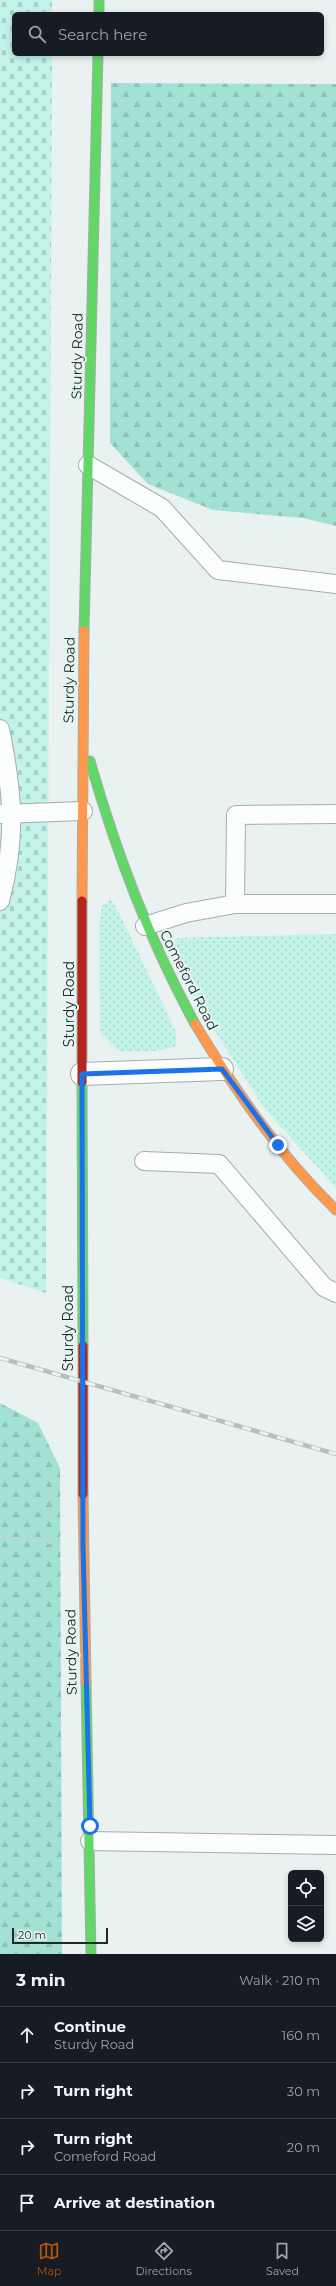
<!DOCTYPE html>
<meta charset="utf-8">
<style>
body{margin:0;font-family:Montserrat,sans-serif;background:#20242c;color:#f1f3f6}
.controls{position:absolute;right:12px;bottom:12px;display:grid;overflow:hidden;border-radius:6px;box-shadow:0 2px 6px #0003}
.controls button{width:36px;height:36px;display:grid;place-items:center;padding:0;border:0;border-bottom:1px solid #363941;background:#171b24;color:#f1f3f6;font:20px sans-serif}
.scale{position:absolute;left:12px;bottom:10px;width:96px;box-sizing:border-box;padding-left:4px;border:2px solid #222827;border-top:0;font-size:11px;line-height:14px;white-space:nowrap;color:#222827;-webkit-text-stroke:3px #e5f6f2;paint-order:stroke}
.stop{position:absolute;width:12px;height:12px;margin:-9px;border:3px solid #1a73e8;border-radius:50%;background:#fff}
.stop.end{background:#1a73e8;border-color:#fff;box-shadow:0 1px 4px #0008}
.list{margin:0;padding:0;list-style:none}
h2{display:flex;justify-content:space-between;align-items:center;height:52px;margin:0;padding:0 16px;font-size:17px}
h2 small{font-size:13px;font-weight:400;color:#9ea1a6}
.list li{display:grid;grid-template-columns:26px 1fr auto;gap:12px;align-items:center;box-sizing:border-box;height:56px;padding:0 16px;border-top:1px solid #363941}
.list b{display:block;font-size:15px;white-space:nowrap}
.list p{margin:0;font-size:13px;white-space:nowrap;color:#9ea1a6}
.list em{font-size:13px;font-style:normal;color:#9ea1a6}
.icon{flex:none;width:22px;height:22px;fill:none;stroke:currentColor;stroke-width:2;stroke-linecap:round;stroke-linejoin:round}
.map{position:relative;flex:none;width:336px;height:1954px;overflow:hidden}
.search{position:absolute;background:#171b24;box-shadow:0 2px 6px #0003;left:12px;right:12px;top:12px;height:44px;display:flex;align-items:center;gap:10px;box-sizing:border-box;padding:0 14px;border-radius:6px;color:#9ea1a6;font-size:15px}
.sheet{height:276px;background:#171b24}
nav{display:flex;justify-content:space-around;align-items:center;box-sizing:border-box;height:56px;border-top:1px solid #363941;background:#171b24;font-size:11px;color:#9ea1a6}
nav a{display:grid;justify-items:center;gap:2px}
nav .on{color:#b45309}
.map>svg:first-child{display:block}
</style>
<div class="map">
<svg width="336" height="1954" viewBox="0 0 336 1954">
<defs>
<pattern id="grass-dots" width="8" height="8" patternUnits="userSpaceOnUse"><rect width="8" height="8" fill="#c2f3e8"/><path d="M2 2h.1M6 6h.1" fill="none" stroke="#a6d0c7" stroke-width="1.8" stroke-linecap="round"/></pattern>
<pattern id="forest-firs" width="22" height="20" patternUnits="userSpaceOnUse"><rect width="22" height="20" fill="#a2e1d4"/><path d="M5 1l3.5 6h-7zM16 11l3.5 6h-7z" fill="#8bc1b6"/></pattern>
<pattern id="cemetery-stones" width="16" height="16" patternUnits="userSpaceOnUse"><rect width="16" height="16" fill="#c2f3e8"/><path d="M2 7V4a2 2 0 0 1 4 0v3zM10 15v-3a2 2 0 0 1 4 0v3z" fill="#a6d0c7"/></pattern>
</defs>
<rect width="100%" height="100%" fill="#e9f2f0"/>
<g fill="url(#grass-dots)">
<polygon points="111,899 121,917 176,1032 176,1046 157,1051 118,1051 100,1033 99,924 102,906"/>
<polygon points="336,934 336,1188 265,1109 211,1025 177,961 175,938"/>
</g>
<g fill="url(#forest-firs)">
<polygon points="111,83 336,84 336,526 303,518 213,510 148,484 110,443"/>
<polygon points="0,1403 38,1423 60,1468 62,1954 0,1954"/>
</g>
<polygon fill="url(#cemetery-stones)" points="0,0 52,0 52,14 14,14 14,54 52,54 46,1293 0,1278"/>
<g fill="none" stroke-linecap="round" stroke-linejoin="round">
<defs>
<g id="lane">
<polyline points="88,465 162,508 218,570 336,584"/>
<path d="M 0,729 C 13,793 17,837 0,901"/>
<polyline points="1,814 83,811"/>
<polyline points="235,904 236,815 336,814"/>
<polyline points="145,926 186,913 235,904 336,904"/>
<polyline points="144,1161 219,1164 324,1287 336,1293"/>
<polyline points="90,1841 336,1845"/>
</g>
<polyline id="street" points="82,1074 222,1069"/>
<g id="fast">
<polyline points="99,0 99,14"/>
<polyline points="84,631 98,54"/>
<path d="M 90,761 C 117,855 148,937 195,1024"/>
<polyline points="82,1082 83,1346"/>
<polyline points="86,1682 91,1954"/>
</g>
<g id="slow">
<polyline points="82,901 84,631"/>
<path d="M 195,1024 C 235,1090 280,1156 336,1210"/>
<polyline points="83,1494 86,1682"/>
</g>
<g id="jam">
<polyline points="82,901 82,1082"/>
<polyline points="83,1346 83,1494"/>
</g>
</defs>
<use href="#lane" stroke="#a6adab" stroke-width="20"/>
<use href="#street" stroke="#a6adab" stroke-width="24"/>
<use href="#fast" stroke="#a6adab" stroke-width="11"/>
<use href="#slow" stroke="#a6adab" stroke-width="11"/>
<use href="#jam" stroke="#a6adab" stroke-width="11"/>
<polyline stroke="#ccd0cf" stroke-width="2.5" stroke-dasharray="3 3" stroke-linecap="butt" points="0,1537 54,1543"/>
<use href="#lane" stroke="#fcfdfd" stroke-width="18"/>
<use href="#street" stroke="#fcfdfd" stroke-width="22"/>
<use href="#fast" stroke="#63d668" stroke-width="9"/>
<use href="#slow" stroke="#ff974d" stroke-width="9"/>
<use href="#jam" stroke="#b3261e" stroke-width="9"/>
<defs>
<polyline id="rail" points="0,1358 336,1454"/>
</defs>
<use href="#rail" stroke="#bbbdbd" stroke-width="4.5"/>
<use href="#rail" stroke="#e5f6f2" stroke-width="3" stroke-dasharray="9" stroke-linecap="butt"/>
</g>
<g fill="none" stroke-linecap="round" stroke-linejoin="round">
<polyline stroke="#1a73e8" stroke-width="5" points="90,1826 83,1546 82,1074 222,1069 278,1145"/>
</g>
<g text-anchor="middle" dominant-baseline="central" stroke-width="4" stroke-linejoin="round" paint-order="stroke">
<g font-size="14" fill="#222827" stroke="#e5f6f2">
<text transform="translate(77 356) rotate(-89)">Sturdy Road</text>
<text transform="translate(69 680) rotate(-89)">Sturdy Road</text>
<text transform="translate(189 980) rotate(63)">Comeford Road</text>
<text transform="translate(69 1004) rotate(-90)">Sturdy Road</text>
<text transform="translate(68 1328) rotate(-90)">Sturdy Road</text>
<text transform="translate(71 1652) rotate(-91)">Sturdy Road</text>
</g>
</g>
</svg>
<div class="controls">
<button><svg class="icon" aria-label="locate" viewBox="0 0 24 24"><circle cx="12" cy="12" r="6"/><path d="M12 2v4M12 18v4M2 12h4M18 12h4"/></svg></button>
<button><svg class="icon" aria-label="layers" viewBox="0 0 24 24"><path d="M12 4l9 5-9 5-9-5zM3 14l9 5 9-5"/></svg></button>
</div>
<div class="scale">20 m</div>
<div class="stop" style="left:90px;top:1826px"></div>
<div class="stop end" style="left:278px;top:1145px"></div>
<div class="search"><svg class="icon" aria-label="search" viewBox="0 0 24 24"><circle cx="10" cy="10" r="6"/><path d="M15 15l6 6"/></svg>Search here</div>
</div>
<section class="sheet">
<h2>3 min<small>Walk · 210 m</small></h2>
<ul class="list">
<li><svg class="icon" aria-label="ahead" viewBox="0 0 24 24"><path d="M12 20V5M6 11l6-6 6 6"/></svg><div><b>Continue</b><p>Sturdy Road</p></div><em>160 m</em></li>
<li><svg class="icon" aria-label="right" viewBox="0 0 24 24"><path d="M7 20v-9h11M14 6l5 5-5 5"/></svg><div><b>Turn right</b></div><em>30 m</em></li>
<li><svg class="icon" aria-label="right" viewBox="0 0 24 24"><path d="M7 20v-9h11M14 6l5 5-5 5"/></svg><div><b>Turn right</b><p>Comeford Road</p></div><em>20 m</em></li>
<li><svg class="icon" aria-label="arrive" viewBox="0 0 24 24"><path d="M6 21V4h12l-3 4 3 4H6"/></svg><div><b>Arrive at destination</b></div></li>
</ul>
</section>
<nav>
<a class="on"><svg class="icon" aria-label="map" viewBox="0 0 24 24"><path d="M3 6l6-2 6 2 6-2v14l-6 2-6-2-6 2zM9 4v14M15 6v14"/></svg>Map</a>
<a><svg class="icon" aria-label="directions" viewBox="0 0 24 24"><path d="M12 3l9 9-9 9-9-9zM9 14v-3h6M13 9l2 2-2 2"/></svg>Directions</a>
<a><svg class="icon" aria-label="saved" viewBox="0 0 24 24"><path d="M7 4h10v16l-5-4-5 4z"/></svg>Saved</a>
</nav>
